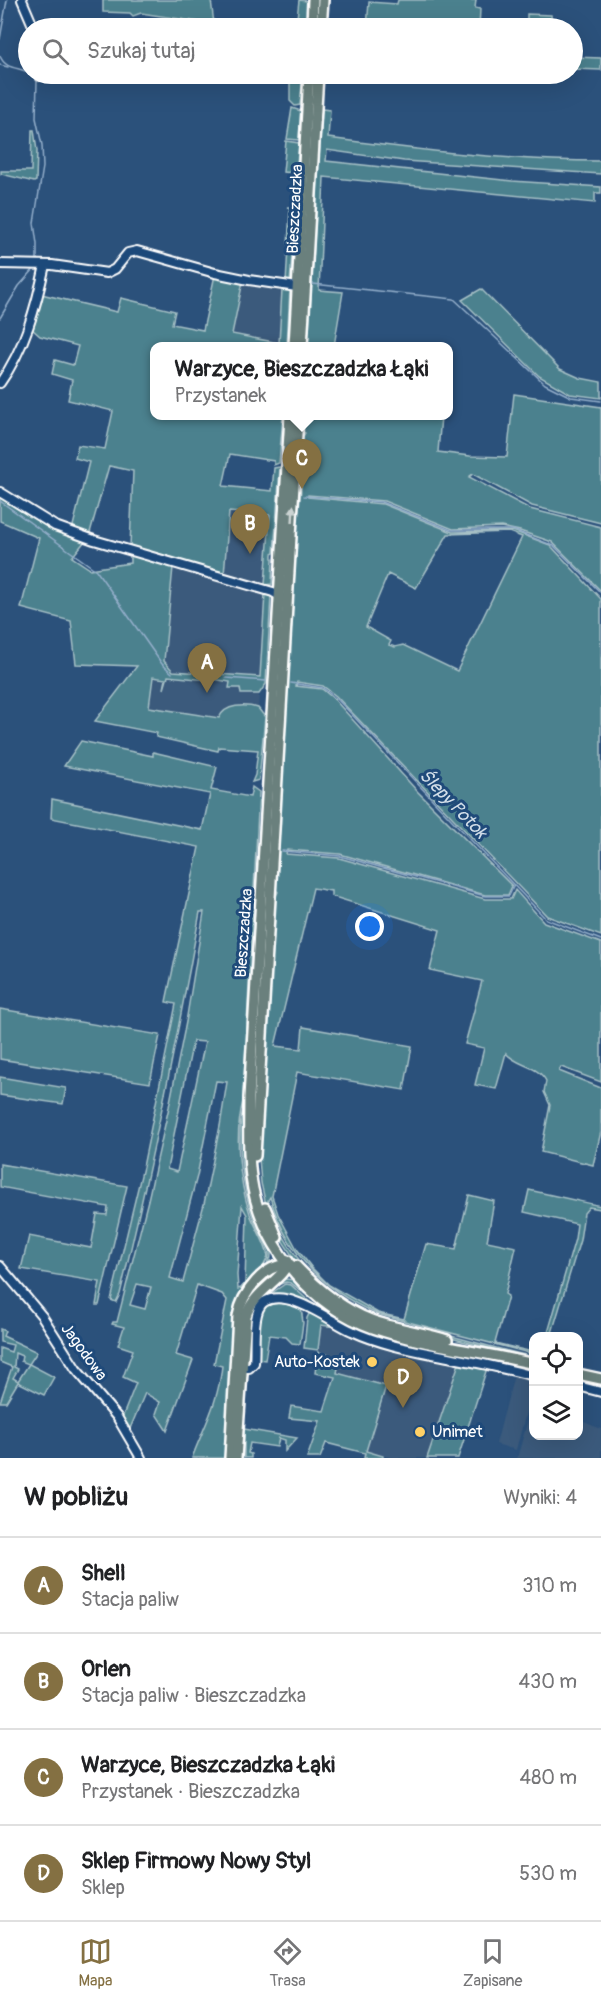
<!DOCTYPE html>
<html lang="pl">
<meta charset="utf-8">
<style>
body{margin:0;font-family:Pangolin,sans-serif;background:#f2f2f2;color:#202124}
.controls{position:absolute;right:18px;bottom:18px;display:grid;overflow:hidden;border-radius:12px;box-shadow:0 6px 24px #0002}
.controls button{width:54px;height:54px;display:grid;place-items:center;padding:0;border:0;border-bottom:2px solid #e0e0e0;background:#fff;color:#202124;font:30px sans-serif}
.you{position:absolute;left:370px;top:927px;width:21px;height:21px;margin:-15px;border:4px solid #fff;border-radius:50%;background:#1a73e8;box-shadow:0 0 0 9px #1a73e833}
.badge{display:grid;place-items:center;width:39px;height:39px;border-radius:50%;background:#847042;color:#fff;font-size:20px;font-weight:700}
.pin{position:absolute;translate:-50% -50px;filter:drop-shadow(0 2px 3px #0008)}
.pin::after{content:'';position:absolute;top:32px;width:21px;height:18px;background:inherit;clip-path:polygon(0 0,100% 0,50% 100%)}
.popup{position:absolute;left:150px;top:342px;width:303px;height:78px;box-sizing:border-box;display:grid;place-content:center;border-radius:12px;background:#fff;filter:drop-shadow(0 2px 4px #0005);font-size:20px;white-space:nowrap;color:#757577}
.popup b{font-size:22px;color:#202124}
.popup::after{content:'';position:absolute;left:50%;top:100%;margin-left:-12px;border:12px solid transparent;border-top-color:#fff}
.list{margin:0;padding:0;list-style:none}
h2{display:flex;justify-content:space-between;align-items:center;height:78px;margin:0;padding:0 24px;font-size:26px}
h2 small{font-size:20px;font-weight:400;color:#757577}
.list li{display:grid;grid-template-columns:39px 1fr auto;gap:18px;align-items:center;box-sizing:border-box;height:96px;padding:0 24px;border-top:2px solid #e0e0e0}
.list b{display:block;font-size:22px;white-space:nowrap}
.list p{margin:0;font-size:20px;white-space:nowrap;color:#757577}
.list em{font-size:20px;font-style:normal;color:#757577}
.icon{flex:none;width:33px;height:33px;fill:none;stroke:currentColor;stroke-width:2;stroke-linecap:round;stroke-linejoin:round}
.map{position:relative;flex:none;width:601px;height:1458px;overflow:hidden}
.search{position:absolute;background:#fff;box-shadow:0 6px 24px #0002;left:18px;right:18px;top:18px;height:66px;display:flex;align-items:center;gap:15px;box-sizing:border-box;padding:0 21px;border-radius:33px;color:#757577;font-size:22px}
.sheet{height:462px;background:#fff}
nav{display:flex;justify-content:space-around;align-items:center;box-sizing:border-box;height:84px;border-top:2px solid #e0e0e0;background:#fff;font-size:16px;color:#757577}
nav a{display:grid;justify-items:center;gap:3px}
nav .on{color:#847042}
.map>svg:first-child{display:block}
</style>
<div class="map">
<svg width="601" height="1458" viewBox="0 0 601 1458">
<rect width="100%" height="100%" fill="#2b517b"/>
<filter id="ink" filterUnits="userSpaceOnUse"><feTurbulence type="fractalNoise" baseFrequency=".0167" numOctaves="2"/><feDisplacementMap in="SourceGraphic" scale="12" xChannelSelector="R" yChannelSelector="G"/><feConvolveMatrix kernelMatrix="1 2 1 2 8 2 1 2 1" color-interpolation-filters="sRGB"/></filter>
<g filter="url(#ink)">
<g fill="#3a5a7c">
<polygon points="243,281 282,289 279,343 232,334"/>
<polygon points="229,511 271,515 265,588 224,575"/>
<polygon points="179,568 265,593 260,677 173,671 164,661 173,570 178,571"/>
<polygon points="151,673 260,682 258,710 222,720 149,709"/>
<polygon points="321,1325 338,1329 362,1340 397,1350 462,1363 458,1366 427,1458 392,1458 366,1451 337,1373 340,1358 318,1352"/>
<polygon points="514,1375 533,1379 533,1387 516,1450 496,1444"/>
<polygon points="533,1403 534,1436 578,1436 579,1420 601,1429 601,1458 517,1458"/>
</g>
<g fill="#4c818e" stroke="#a6c0c6" stroke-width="1.5" fill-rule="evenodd">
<polygon points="103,0 211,0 214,24 141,13 133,16 130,13 103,12"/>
<polygon points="299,0 307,1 305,28 296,28"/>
<polygon points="398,0 476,0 475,8 480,9 479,28 367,28 369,2 397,4"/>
<polygon points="527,14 551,15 552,28 527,28"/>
<polygon points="572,57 601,58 601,70 573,69"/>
<polygon points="290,74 303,74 300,105 295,106 290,101"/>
<polygon points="292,108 301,111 299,140 287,139"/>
<path d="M 322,109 L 330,110 L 328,138 C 419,150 509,161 601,161 L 601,174 L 404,161 L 327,150 L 326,161 L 512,181 L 601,187 L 601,193 L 595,193 L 595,203 L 324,177 L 319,290 L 343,292 L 334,346 L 308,346 Z"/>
<polygon points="32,130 34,130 37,151 36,181 34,182 1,174 1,171 31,171"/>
<polygon points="286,141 299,143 296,173 283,172"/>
<polygon points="287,207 294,207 295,209 290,284 286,284 290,208"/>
<polygon points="215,275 243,281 232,334 279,343 282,289 277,288 277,286 290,288 287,346 155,346 155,416 283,416 279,463 274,465 274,461 230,454 223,486 272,491 274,468 280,467 274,553 272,554 272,558 273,559 272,584 265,585 270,515 229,512 224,575 173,558 130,547 133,471 109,466 89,536 72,530 89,462 75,458 78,445 105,449 113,411 68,400 72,380 52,374 55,360 73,365 78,346 40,336 32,329 41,294 117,312 121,298 175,311 172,324 203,330"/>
<polygon points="481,289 560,369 580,378 601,382 601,398 570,394 539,376 462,300"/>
<path d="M 514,394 L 601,407 L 601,523 L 532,506 L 473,474 L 469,477 L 530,509 L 601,527 L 601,591 L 552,542 L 520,531 L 501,527 L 453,529 L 384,501 L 308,495 L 308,497 L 383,504 L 452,532 L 513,531 L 550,545 L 601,599 L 601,936 L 547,916 L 336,696 L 323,686 L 297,682 L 296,686 L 322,689 L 334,699 L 418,792 L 512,886 L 508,895 L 485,895 L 340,854 L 287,850 L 286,854 L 339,858 L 485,899 L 511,899 L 515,890 L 544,922 L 601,943 L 601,1082 L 561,1067 L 559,1071 L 601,1088 L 601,1132 L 593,1165 L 541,1152 L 550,1105 L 544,1092 L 546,1081 C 538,1065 516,1066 506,1053 L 496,1089 L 475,1085 L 484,1048 L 465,1044 L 482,981 L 430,970 L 440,930 L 331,896 L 331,891 L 313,888 L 275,1046 L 301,1049 L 303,1027 L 412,1046 L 404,1090 L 297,1072 L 272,1196 L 278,1214 L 297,1249 L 312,1268 L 329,1285 L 378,1313 L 404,1319 L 426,1244 L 456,1249 L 469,1195 L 494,1201 L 487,1241 L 516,1247 L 505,1294 L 508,1296 L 495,1343 L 533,1352 L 533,1354 L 377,1314 C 325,1291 286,1253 270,1197 L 268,1200 C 285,1253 323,1298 377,1317 C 397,1324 419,1328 440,1333 C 471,1341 502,1350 533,1357 L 533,1359 L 376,1319 L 334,1297 L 297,1263 L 280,1237 L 266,1205 L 261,1183 L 259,1158 L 262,1115 L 263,1114 L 276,896 L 278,892 L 276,890 L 298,514 C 303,488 301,464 303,436 L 305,433 L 303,432 L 304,416 L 441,416 L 438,452 L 470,456 L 507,457 ZM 509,532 L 522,537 L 457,671 L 403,645 L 395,647 L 389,645 L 391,641 L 366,627 L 388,574 L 416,588 L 448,534 Z"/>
<path d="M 0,496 L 50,527 L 85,541 L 72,557 L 90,569 L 130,563 L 130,553 L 173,567 L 164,661 L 173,671 L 260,677 L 265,593 L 271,596 L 266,684 L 259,694 L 241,694 L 240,688 L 229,688 L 230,682 L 207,678 L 207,680 L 168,676 L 164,689 L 166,679 L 153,677 L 149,707 L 219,718 C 225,704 245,704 258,708 L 265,717 L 259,780 L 252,782 L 255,775 L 258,750 L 219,747 L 218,751 L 156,737 L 157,733 L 95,721 L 137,666 L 76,664 L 71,621 L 21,608 L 39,538 L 0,521 Z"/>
<path d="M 81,741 L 153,756 L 153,752 L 217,767 L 211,790 L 250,797 L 252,787 L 259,792 L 243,1101 C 234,1136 239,1180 250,1214 C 255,1228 266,1242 268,1257 L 263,1267 L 264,1270 L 241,1295 L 234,1312 L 226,1458 L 192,1458 C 204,1426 218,1404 222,1366 L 214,1364 L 227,1300 L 222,1294 L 197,1285 L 176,1355 L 193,1360 L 167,1431 L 156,1414 L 160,1402 L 145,1393 L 129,1431 L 119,1418 L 121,1415 L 122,1418 L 136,1383 L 123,1377 L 133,1350 L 118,1345 L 124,1327 L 112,1324 L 113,1322 L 117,1322 L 148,1200 L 169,1107 L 186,1022 L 204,912 L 200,912 C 177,1040 151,1167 120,1294 L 116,1302 L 111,1300 L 143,1167 L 176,1004 L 166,1002 L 167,997 L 199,847 L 51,818 L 52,799 L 202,830 L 210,794 L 64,766 ZM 193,1041 L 205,1042 L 177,1172 L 167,1169 ZM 216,1081 L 227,1082 L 220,1126 L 204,1204 L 183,1282 L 170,1278 L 197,1176 ZM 242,1206 L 247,1215 L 245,1283 L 241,1288 L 238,1289 L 237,1275 ZM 137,1284 L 151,1287 L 145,1309 L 130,1305 Z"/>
<polygon points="0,1009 160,1035 150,1083 0,1059"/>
<polygon points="0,1077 66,1088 63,1104 0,1095"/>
<path d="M 245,1103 C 245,1141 242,1179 255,1215 C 261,1231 279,1251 267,1267 C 267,1263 269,1259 269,1254 C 267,1243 258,1231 254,1220 C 243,1192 234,1132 245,1103 Z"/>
<polygon points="0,1164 127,1186 99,1305 96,1305 100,1282 21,1269 29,1236 91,1248 97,1214 107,1215 108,1207 0,1187"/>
<polygon points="529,1190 601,1206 601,1209 589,1207 584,1213 580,1240 551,1336 547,1336 575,1239 577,1224 524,1212"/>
<polygon points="285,1279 294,1280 314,1300 350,1322 465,1353 533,1368 533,1371 376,1336 335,1318 291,1283 286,1282 280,1284 279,1282"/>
<polygon points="285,1284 291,1285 313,1305 305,1301 272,1296 256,1307 253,1319 251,1363 248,1364 253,1311 263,1299"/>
<polygon points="275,1302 301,1307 303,1323 300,1344 292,1343 286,1337 269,1335 265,1360 258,1359 258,1317 264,1306"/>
<polygon points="310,1312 314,1312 335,1327 321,1325 318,1350 304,1348 307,1318"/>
<path d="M 0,1329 L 5,1331 L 3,1336 L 37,1352 L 29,1364 L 54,1377 L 44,1395 L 18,1382 L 6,1402 L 0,1402 L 12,1367 L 0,1362 L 0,1348 L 11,1352 L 13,1345 L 0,1342 ZM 15,1353 L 22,1356 L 21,1361 L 29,1364 L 18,1381 L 13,1378 L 18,1369 L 14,1367 Z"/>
<polygon points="318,1352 340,1358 337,1373 386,1386 366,1451 383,1456 383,1458 364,1458 365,1453 326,1443 320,1458 307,1458 320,1421 289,1418 291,1406 324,1411 335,1377 315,1373"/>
<polygon points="462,1363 487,1368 458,1458 427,1458 458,1366"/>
<polygon points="244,1429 297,1438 285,1451 285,1440 279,1438 277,1447 250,1443 248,1453 251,1454 251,1458 244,1458"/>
</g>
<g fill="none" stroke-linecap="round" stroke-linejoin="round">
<g stroke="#94afcb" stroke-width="1.5">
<polyline points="0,39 7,0"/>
<path d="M 0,56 C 5,69 17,67 28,72"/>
<polyline points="0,65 8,67"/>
<polyline points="31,74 37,81 36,118 42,145 43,167 34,223 37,244 37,260"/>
<polyline points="313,284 454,299 545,384 571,397 601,401"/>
<polyline points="0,318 19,286 35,268"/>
<polyline points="304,496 381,502 451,530 513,530 554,546 601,593"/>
<polyline points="0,501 96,570 162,664 172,673"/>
<polyline points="226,678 266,681"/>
<polyline points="291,683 323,688 338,700 546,919 601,940"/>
<polyline points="282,851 340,856 485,896 509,896 514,885"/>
</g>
<defs>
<g id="minor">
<polyline points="22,0 34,28"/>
<polyline points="40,74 40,76"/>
<polyline points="0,264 52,265 107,273 115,269 128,253 137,251 215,273 249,280 297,287"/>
<path d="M 0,383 C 25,348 36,307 45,265"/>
<polyline points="0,492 55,526 94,540 273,592 283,598"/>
<polyline points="0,1266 42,1316 76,1369 117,1417 141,1458"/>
<path d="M 242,1368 L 249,1368 L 254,1363 C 256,1348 251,1311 264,1302 C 288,1287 331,1322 352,1331 C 384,1346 419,1351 453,1358 C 480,1363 507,1369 534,1376"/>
<polyline points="578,1386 601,1392"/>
</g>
<g id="major">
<polyline points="312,28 313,0"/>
<polyline points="321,28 323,0"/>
<polyline points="294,346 309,74"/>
<polyline points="302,346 318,74"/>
<path d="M 290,416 L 249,1098 C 249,1128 247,1159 253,1189 C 266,1251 313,1307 373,1328 C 425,1346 481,1351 534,1364"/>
<polyline points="255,1156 298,416"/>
<polyline points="265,1208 277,1237"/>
<path d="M 296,1266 C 317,1288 342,1309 371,1320 C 395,1329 422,1332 447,1340"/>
<polyline points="578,1374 601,1379"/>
<path d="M 230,1458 L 238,1316 C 242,1293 265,1262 291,1265"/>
<path d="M 236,1458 L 246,1316 C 253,1291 286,1278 288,1261"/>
</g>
</defs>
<use href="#minor" stroke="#fff" stroke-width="12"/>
<use href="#major" stroke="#fff" stroke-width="14"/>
<use href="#minor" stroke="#1f4a7a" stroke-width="8"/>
<use href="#major" stroke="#6a807d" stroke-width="9"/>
</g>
<defs><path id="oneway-solid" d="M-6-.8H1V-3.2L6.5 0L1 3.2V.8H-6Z" transform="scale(1.5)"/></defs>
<use fill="#cbd3d2" href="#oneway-solid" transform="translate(293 514) rotate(-87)"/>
</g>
<g fill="#ffd166" stroke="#1f4a7a" stroke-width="2">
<circle cx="372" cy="1362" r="6"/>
<circle cx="420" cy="1432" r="6"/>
</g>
<g text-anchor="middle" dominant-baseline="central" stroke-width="6" stroke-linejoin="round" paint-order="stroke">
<g font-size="16" fill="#fff" stroke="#1f4a7a">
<text transform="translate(295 209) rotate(-87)">Bieszczadzka</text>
<text transform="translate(244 933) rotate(-86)">Bieszczadzka</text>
<text transform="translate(84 1352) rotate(54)">Jagodowa</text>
</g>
<g font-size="16" fill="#fff" stroke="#1f4a7a" text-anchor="end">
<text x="360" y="1362">Auto-Kostek</text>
<text x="432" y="1432" text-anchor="start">Unimet</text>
</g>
<g font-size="18" font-style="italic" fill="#d2dee9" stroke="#1f4a7a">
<text transform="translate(453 804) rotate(46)">Ślepy Potok</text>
</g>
</g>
</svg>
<div class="controls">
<button><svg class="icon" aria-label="locate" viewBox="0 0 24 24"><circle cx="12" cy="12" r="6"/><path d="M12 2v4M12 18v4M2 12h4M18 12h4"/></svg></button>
<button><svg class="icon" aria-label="layers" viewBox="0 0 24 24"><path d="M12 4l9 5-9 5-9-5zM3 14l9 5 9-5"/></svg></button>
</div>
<div class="you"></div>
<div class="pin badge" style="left:207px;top:693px">A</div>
<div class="pin badge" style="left:250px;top:554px">B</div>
<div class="pin badge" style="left:302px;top:489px">C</div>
<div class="popup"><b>Warzyce, Bieszczadzka Łąki</b>Przystanek</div>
<div class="pin badge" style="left:403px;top:1408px">D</div>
<div class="search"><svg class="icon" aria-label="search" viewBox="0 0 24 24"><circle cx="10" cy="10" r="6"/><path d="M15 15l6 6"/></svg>Szukaj tutaj</div>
</div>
<section class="sheet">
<h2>W pobliżu<small>Wyniki: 4</small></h2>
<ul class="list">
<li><span class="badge">A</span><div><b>Shell</b><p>Stacja paliw</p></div><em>310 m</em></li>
<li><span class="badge">B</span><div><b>Orlen</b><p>Stacja paliw · Bieszczadzka</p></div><em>430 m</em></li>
<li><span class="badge">C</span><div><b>Warzyce, Bieszczadzka Łąki</b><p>Przystanek · Bieszczadzka</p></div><em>480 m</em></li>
<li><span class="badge">D</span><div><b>Sklep Firmowy Nowy Styl</b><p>Sklep</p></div><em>530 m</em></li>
</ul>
</section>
<nav>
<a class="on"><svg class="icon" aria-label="map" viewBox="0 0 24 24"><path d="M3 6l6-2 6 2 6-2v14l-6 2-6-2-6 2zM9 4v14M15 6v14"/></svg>Mapa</a>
<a><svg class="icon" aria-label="directions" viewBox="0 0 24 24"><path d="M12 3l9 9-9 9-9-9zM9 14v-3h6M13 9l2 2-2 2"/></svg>Trasa</a>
<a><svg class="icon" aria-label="saved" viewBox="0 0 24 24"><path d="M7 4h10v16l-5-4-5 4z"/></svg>Zapisane</a>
</nav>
